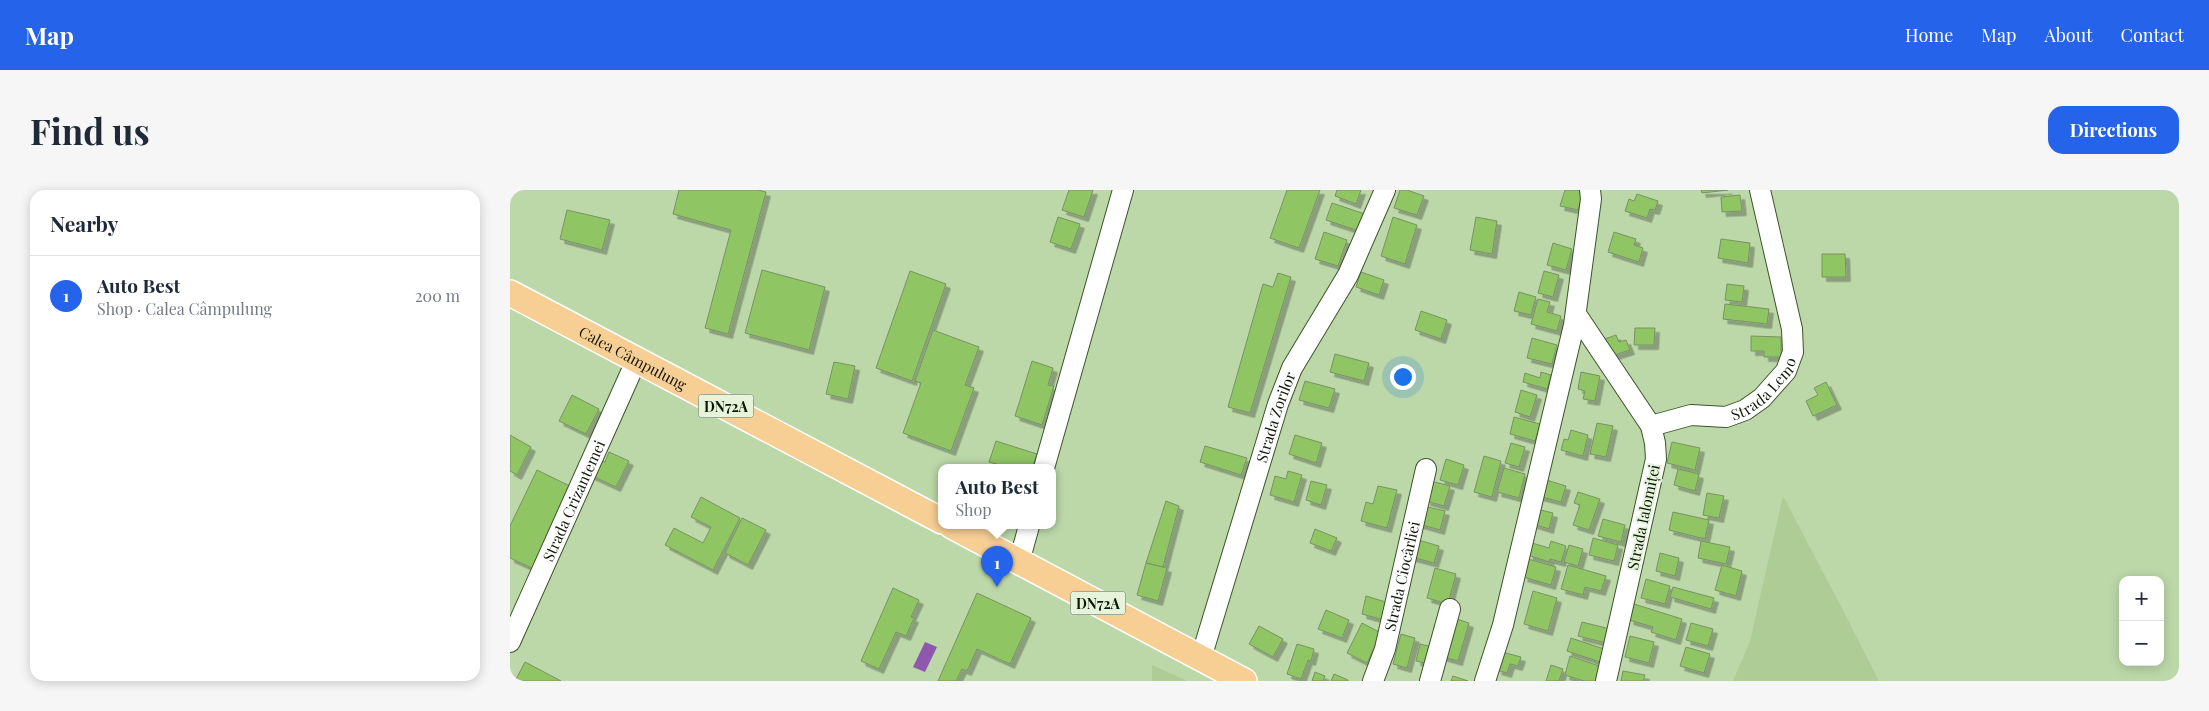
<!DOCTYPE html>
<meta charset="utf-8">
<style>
body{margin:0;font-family:"Playfair Display",serif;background:#f6f6f7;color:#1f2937}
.controls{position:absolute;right:15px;bottom:15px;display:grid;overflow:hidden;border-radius:10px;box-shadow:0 2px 12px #0003}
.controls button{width:45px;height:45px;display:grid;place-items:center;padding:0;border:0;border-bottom:1px solid #e0e1e3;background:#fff;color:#1f2937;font:25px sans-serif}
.you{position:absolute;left:892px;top:186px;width:18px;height:18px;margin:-12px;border:4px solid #fff;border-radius:50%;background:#1a73e8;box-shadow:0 0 0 8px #1a73e833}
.badge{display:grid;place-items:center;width:32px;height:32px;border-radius:50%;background:#2563eb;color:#fff;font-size:16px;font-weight:700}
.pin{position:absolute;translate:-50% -41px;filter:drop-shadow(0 1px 2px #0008)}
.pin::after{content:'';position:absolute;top:26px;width:18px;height:15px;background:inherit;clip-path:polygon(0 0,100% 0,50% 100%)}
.popup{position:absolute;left:428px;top:274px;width:118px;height:65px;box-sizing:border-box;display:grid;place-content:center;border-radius:10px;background:#fff;filter:drop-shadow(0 1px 4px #0005);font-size:16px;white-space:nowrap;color:#747a83}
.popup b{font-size:19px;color:#1f2937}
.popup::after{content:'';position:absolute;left:50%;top:100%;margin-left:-10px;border:10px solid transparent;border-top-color:#fff}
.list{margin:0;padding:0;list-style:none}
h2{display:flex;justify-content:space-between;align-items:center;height:65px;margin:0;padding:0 20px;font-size:21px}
h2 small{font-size:16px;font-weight:400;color:#747a83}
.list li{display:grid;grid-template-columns:32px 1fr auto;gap:15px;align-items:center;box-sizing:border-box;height:80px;padding:0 20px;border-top:1px solid #e0e1e3}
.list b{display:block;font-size:19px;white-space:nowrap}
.list p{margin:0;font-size:16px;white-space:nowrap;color:#747a83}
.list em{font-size:16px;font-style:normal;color:#747a83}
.map{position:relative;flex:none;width:1669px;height:491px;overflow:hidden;border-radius:15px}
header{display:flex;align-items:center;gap:30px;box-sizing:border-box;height:70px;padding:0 25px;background:#2563eb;color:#fff}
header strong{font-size:24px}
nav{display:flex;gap:28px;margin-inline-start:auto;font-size:18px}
.intro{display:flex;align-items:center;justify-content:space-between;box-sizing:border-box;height:120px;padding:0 30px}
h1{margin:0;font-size:35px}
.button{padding:12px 22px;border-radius:15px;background:#2563eb;color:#fff;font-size:18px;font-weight:700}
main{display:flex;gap:30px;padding:0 30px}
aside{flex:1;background:#fff;border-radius:15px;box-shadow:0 2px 12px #0003}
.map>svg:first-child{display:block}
</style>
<header>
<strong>Map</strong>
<nav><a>Home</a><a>Map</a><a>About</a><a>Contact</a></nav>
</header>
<div class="intro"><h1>Find us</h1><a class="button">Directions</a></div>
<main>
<aside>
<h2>Nearby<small></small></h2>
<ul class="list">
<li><span class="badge">1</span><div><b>Auto Best</b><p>Shop · Calea Câmpulung</p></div><em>200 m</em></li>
</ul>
</aside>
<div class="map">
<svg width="1669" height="491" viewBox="0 0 1669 491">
<defs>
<filter id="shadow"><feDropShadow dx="4.5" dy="4.5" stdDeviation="0" flood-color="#0004"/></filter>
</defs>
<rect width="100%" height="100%" fill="#bcd8a8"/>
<g fill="#adcc96">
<polygon points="1273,306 1335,424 1369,491 1223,491 1240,451"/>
<polygon points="642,475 677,491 642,491"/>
</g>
<polygon fill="#8f57ad" points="415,452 427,457 415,482 403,477"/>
<g fill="#90c563" stroke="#789265" filter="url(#shadow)">
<polygon points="169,0 248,0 256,2 218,144 195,138 221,40 163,24"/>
<polygon points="559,0 583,0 574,27 552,20"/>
<polygon points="777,0 810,0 789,58 760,48"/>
<polygon points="827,0 851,0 846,14 825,6"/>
<polygon points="890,0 897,0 914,6 907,25 884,18"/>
<polygon points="1055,0 1074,0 1068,20 1050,16"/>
<polygon points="1191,0 1218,0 1192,3"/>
<polygon points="1127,4 1148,11 1145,20 1140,19 1137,28 1115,21 1119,9 1124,11"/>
<polygon points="1230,5 1232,21 1212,22 1211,7"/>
<polygon points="822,13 855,24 849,41 816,30"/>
<polygon points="57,20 100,30 92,60 50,49"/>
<polygon points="548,27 570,34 561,59 540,52"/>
<polygon points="883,27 907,35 895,74 871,66"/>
<polygon points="966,27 987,31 982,64 960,60"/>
<polygon points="814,42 837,50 828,76 805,69"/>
<polygon points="1104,42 1126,49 1124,55 1133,58 1129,72 1098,62"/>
<polygon points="1211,49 1240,53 1238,73 1208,68"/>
<polygon points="1043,53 1062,59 1056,80 1037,75"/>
<polygon points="1312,64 1335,64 1336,87 1312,87"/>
<polygon points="252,80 315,97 299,160 235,143"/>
<polygon points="400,81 436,94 402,191 366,178"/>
<polygon points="1034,81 1049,85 1043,107 1028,103"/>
<polygon points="851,82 874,90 869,105 846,97"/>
<polygon points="768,83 781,87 740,223 718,217 753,94 763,97"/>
<polygon points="1217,94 1234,96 1232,112 1215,110"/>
<polygon points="1009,102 1026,107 1021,125 1004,121"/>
<polygon points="1028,109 1040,112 1037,122 1051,126 1047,141 1021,134"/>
<polygon points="1215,114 1259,119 1257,134 1213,129"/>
<polygon points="911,121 937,130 931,149 905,140"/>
<polygon points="1125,138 1145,138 1144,155 1124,155"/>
<polygon points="423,140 469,157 455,195 464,198 441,261 393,243 411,193 405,191"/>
<polygon points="1106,145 1109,152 1116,150 1120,160 1098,167 1092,150"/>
<polygon points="1241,146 1271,147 1271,167 1254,167 1254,161 1241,161"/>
<polygon points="1022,148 1047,155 1042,174 1017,168"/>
<polygon points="825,164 859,173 854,191 820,182"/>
<polygon points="522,171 543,178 538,195 544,196 532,235 505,226"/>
<polygon points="324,172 345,176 338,209 316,204"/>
<polygon points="1031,182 1041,185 1037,199 1013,192 1015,183 1030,188"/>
<polygon points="1071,182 1090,186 1085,211 1073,209 1075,201 1068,199"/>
<polygon points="795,191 825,199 819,218 789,210"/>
<polygon points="1316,192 1327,215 1303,226 1296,211 1308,205 1304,198"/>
<polygon points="1011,200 1027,205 1020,227 1005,222"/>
<polygon points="62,205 89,219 76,244 49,231"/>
<polygon points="1004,227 1030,234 1025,251 1000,244"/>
<polygon points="1087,233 1103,236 1096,267 1080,264"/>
<polygon points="1061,240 1078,245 1073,266 1051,260 1054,249 1058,250"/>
<polygon points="0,245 21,257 7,285 0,281"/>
<polygon points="785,245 812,253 806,273 779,264"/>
<polygon points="486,251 527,264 522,278 500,278 479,272"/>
<polygon points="1162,252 1190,258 1185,280 1157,273"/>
<polygon points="1001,253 1015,257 1009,277 995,273"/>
<polygon points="695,256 737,268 731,285 690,272"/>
<polygon points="99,262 119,271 106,297 80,285 88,269 95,272"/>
<polygon points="974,266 991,271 982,307 964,302"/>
<polygon points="936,269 954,275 948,295 930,290"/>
<polygon points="994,278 1015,284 1009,308 987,302"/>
<polygon points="1168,279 1189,284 1185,301 1164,295"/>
<polygon points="27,280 64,298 24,379 0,368 0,336"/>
<polygon points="778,281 792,285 784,312 760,305 765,286 776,289"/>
<polygon points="1033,289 1056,296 1051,312 1028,306"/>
<polygon points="801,291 817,295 811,315 796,310"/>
<polygon points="921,291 940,296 934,316 916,311"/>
<polygon points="868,296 887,300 877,338 851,331 856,312 863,314"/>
<polygon points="1068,302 1090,309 1079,340 1063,335 1070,315 1064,313"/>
<polygon points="1197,303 1214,306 1209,328 1193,325"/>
<polygon points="191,307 230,328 203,380 155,355 164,338 193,353 201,337 181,327"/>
<polygon points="656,311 669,316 653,377 636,373"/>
<polygon points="913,316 935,321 930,340 909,334"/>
<polygon points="1027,319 1043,323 1039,339 1023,334"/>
<polygon points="1163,322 1199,330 1195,349 1159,340"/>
<polygon points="232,328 256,340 238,375 215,363"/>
<polygon points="1093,329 1115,335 1111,352 1088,346"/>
<polygon points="805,339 827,348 821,361 800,353"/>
<polygon points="1083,348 1108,355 1104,371 1079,365"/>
<polygon points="905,349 929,356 924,373 901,367"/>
<polygon points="1041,351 1056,356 1051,372 1040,369 1039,372 1018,365 1022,353 1039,358"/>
<polygon points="1191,351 1220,357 1216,374 1188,368"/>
<polygon points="1059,355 1073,359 1068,376 1054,372"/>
<polygon points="1150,363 1169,368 1165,386 1146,381"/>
<polygon points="1018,369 1046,377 1041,395 1013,387"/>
<polygon points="636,373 657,378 648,411 627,405"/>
<polygon points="1058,375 1096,386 1091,401 1075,397 1073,405 1051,399"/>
<polygon points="1212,375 1232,381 1226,406 1205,400"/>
<polygon points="925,378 946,384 938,414 917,408"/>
<polygon points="1136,389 1160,396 1155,414 1131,408"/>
<polygon points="1163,397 1204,408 1201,419 1160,407"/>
<polygon points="383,398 409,410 401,427 404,428 396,446 386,442 369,479 351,471"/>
<polygon points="1023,401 1047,408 1038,441 1014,434"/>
<polygon points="467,403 521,428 500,474 467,459 457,481 452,479 446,491 428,491"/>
<polygon points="856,406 879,413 874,430 852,424"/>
<polygon points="1124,414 1172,429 1166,450 1141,442 1143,437 1119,430"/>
<polygon points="816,420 839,430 832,448 808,439"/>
<polygon points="941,427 959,433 948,471 930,466"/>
<polygon points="1072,432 1100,439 1096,453 1068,446"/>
<polygon points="852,433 871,443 857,473 837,463"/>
<polygon points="1181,433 1203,439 1198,456 1176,450"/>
<polygon points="749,436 773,449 763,467 739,454"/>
<polygon points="891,444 905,448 897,478 883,474"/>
<polygon points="1120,446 1144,452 1139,473 1115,467"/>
<polygon points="1061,448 1094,459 1090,472 1057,461"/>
<polygon points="787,454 804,459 801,471 798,470 791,489 777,484"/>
<polygon points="910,454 923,457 919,474 906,471"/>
<polygon points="1176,457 1200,464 1194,483 1170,476"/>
<polygon points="992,462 1011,467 1008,476 1000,474 997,483 987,480"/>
<polygon points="1060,466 1092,477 1087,491 1074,491 1055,485"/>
<polygon points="15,472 51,491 5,491"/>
<polygon points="1041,475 1053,479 1049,491 1036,491"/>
<polygon points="1113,481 1135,485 1133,491 1111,491"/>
<polygon points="805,482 815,486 813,491 802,491"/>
<polygon points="824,484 838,490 838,491 821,491"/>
<polygon points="943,486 958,491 941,491"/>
</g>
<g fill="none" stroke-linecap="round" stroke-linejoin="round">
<defs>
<g id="minor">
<polyline points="1066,124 1141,236 1145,253 1146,269 1096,491"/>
<path id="s1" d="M 1141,236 L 1181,225 L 1216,227 L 1235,220 L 1252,208 L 1276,181 L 1283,162 L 1282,139 L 1250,0"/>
<polyline points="534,278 613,0"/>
<polyline points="509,372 519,336"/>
<path id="s2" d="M 0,452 L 127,169"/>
<path id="s3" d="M 691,468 L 768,214 L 782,178 L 838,85 L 875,0"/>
<path id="s4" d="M 863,491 L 875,459 L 916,279"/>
<polyline points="920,491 940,419"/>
<polyline points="975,491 993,435 1064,135 1081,9 1080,0"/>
</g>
<g id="major">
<path id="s5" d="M 0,103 L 432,331"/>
<polyline points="442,336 734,491"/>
</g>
</defs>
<use href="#minor" stroke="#3d542a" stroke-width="22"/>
<use href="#major" stroke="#fff" stroke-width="28"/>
<use href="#minor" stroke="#fff" stroke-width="20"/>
<use href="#major" stroke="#f7ce94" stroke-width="25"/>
</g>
<g text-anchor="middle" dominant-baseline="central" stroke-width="4" stroke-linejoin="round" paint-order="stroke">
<g fill="#e5f4db" stroke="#4f5a47" stroke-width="1">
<rect x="188.5" y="204.5" width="55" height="23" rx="4"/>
<rect x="560.5" y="401.5" width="55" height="23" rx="4"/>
</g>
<g font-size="14" font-weight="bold" fill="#0f1807">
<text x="216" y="216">DN72A</text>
<text x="588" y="413">DN72A</text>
</g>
<g font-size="15" fill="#0f1807" stroke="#e5f4db">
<text stroke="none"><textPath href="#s5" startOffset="139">Calea Câmpulung</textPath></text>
<text stroke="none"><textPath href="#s1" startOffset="125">Strada Lemo</textPath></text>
<text stroke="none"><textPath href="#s3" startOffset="252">Strada Zorilor</textPath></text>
<text stroke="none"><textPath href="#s2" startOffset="155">Strada Crizantemei</textPath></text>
<text transform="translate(1133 327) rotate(-78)">Strada Ialomiței</text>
<text stroke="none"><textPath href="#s4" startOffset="109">Strada Ciocârliei</textPath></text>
</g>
</g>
</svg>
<div class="controls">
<button>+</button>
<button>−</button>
</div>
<div class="you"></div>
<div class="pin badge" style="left:487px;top:397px">1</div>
<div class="popup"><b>Auto Best</b>Shop</div>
</div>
</main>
